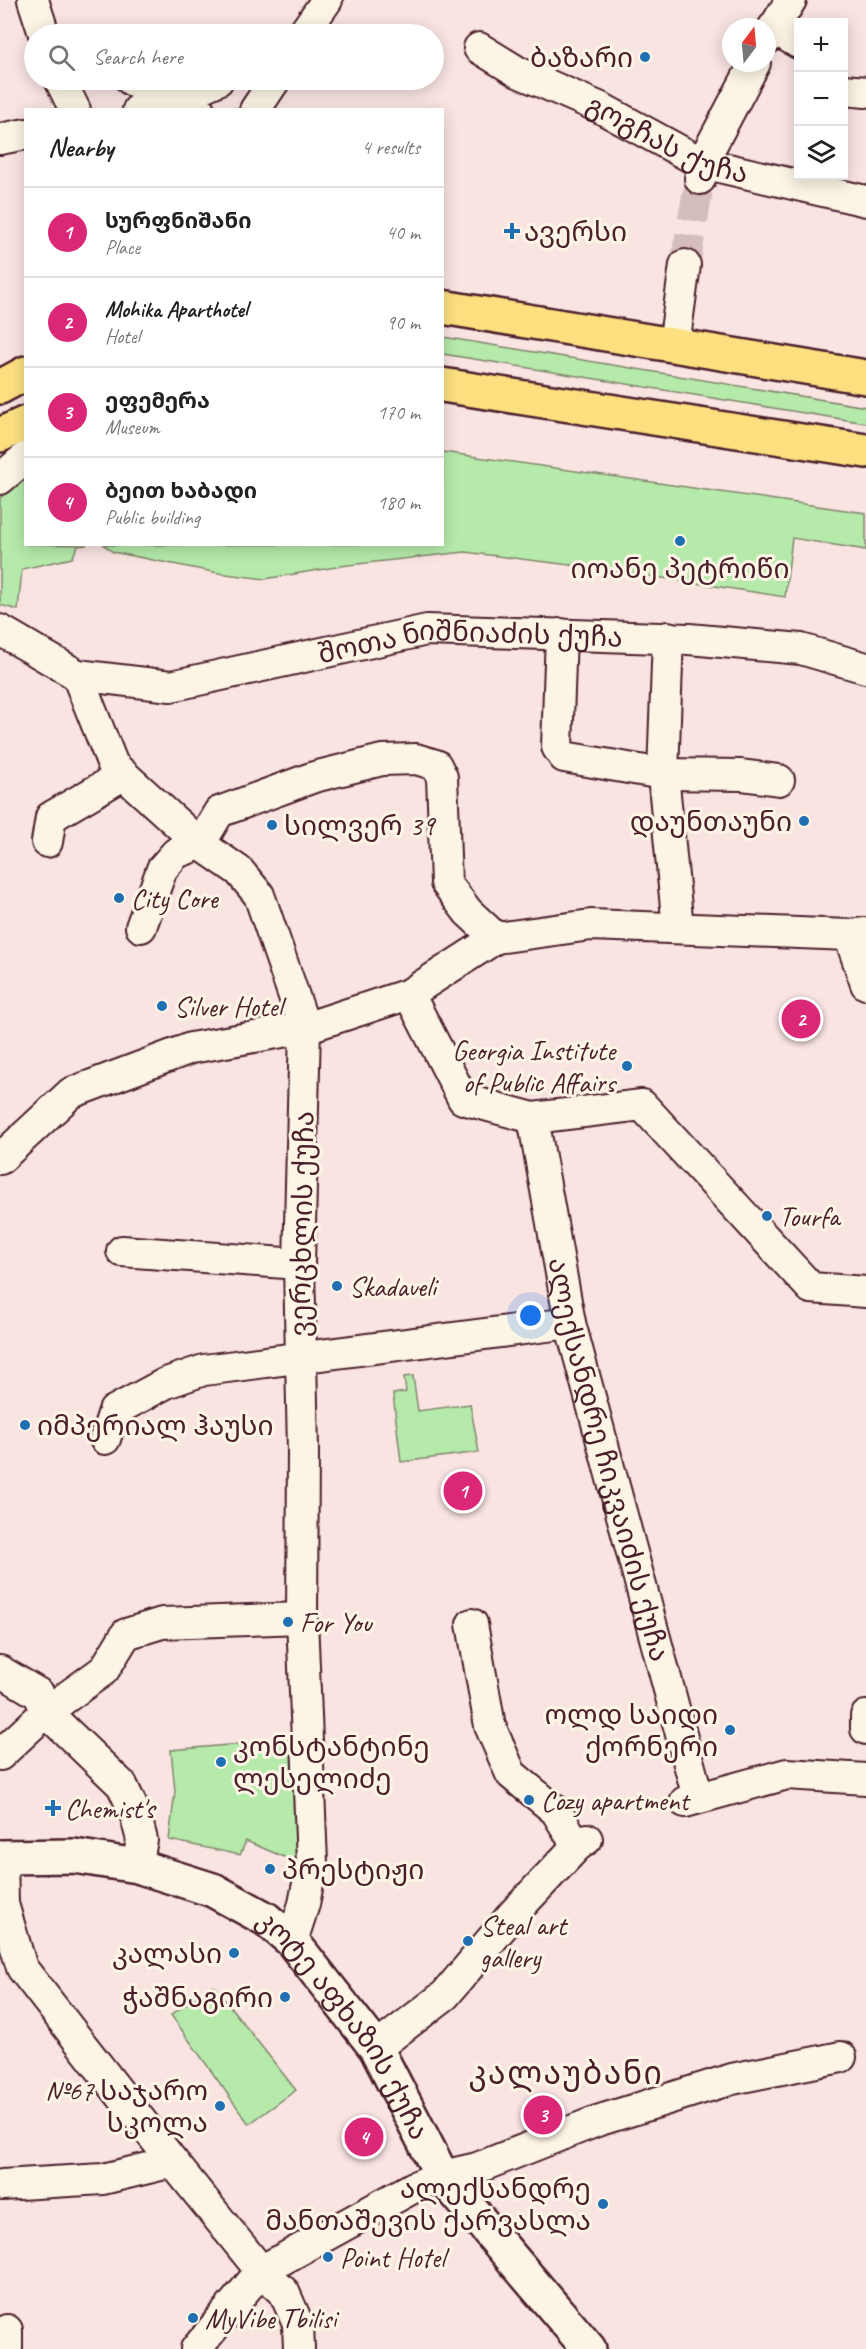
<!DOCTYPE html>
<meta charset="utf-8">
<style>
body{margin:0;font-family:Caveat,"Noto Sans Georgian",sans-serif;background:#f2f2f2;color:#222}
.controls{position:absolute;right:18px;top:18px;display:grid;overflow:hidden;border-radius:0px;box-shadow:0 3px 15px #0003}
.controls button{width:54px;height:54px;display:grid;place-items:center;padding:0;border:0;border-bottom:2px solid #e0e0e0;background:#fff;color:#222;font:30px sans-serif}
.compass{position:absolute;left:722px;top:18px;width:54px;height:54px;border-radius:50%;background:#fff;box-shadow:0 3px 15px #0003;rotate:16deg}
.you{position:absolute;left:531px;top:1316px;width:21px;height:21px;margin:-15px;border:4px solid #fff;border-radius:50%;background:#1a73e8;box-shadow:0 0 0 9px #1a73e833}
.badge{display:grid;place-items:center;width:39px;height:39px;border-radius:50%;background:#db2777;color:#fff;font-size:20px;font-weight:700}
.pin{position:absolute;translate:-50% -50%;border:3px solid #fff;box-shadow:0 2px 6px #0006}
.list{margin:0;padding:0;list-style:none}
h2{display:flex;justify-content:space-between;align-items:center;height:78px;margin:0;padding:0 24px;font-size:26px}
h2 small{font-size:20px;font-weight:400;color:#767676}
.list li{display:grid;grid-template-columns:39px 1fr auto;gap:18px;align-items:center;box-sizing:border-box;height:90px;padding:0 24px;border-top:2px solid #e0e0e0}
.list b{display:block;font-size:22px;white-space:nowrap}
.list p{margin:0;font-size:20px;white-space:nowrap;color:#767676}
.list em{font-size:20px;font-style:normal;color:#767676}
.icon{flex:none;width:33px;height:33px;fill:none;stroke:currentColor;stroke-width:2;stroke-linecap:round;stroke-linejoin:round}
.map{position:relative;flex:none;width:866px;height:2349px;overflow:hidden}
.search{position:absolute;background:#fff;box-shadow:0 3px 15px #0003;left:24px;top:24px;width:420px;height:66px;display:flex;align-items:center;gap:15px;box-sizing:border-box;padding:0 21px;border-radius:33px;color:#767676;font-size:22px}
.panel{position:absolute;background:#fff;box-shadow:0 3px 15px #0003;left:24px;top:108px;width:420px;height:438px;border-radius:0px}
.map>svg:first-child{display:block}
</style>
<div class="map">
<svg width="866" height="2349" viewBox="0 0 866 2349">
<rect width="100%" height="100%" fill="#f9e4e2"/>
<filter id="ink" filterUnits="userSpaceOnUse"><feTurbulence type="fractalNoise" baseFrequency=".0167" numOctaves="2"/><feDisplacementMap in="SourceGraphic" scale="12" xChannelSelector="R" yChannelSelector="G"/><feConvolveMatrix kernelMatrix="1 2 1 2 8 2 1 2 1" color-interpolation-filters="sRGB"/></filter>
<g filter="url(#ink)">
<g fill="#b5eaab" stroke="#80846b" stroke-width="1.5">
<polygon points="443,337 866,407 866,423 443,354"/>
<polygon points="443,452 866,513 866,550 792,538 785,597 611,570 465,552 348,565 265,579 218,573 113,552 104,545 442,544"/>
<polygon points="25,480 26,544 87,545 78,546 72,558 22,569 18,610 0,605 0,498"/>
<polygon points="413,1376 418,1411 470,1404 479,1452 401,1462 393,1394 406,1392 404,1377"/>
<polygon points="296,1739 298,1863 246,1841 240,1855 169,1840 175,1791 171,1750"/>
<polygon points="213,1985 296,2090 249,2124 171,2015"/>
</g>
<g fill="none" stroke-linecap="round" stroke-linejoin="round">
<polyline stroke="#d6bdbd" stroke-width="30" stroke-dasharray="30 15" stroke-linecap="butt" points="685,265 700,179"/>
<defs>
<g id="minor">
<polyline points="33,0 44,34"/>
<polyline points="773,28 798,43"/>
<polyline points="303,34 327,0"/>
<polyline points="767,39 791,0"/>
<path id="s1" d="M 479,48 L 518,72 L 601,108 L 702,163 L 866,201"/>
<polyline points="60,80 75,110"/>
<polyline points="131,80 166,100"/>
<polyline points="844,90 866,92"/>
<polyline points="176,99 218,80"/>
<path d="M 138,110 C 158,97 179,96 199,110"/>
<polyline points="255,110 275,80"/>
<polyline points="0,139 26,134"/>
<polyline points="700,179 702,163 755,63"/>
<polyline points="674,345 685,265"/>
<polyline points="0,479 26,457"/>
<polyline points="0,630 77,675 113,765 200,844 239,871 259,895 305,1028 299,1264 303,1451 302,1618 312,1863 304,1904 292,1941"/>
<polyline points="561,634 557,747 564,757 663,774 741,775 779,780"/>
<polyline points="668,637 663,774 678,928"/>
<path id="s2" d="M 77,675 L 171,686 L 427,630 L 689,639 L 801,649 L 866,668"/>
<polyline points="47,842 51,817 123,775"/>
<polyline points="141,927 162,869 176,853 200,844 219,812 314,777 382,760 416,759 436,765 442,777 446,883 468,912 496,938"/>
<polyline points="849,935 866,984"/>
<polyline points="409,994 463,1099 533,1118 642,1105 811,1288 866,1292"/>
<path id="s3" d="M 533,1118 L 570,1323 L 698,1797"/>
<polyline points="0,1159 71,1093 191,1048 305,1028 409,994 496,938 591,925 849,935 866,933"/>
<polyline points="122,1251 299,1264"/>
<polyline points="105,1439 114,1411 166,1383 204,1370 570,1323"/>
<polyline points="472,1624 490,1726 511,1774 556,1811 577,1846"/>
<polyline points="0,1671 39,1694 46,1712 122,1785 135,1813 142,1840 137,1866"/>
<polyline points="866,1716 866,1729"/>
<polyline points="0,1755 46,1712 104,1670 126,1634 162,1623 302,1618"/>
<polyline points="685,1802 787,1774 866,1779"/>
<polyline points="2,1856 3,1904 22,1968 173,2162 261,2271 284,2292 298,2324 299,2349"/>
<polyline points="376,2048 445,1995 513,1914 577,1846 587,1839"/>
<polyline points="2,2185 103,2179 173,2162"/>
<polyline points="7,2330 7,2349"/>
<polyline points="196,2349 261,2271 416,2186 442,2176 477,2168 597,2121 732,2079 841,2057"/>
</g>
<g id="tertiary">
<path id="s4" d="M 0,1857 L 74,1856 L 137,1866 L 213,1890 L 266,1919 L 292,1941 L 376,2048 L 442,2176 L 589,2349"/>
</g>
<g id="primary">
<polyline points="442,307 866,377"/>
<polyline points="442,385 866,451"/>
<polyline points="0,387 26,373"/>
<polyline points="0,435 26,423"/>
</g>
</defs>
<use href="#minor" stroke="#4a1f2b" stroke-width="34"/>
<use href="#tertiary" stroke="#4a1f2b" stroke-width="38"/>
<use href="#primary" stroke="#4a1f2b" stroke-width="38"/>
<use href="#minor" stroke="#fcf5e5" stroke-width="30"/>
<use href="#tertiary" stroke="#fcf5e5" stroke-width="33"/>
<use href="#primary" stroke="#fce080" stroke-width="33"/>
</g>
</g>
<g fill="#1f6fb2" stroke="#fcf5e5" stroke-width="2">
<circle cx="645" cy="57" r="6"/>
<path d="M509 222h6v6h6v6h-6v6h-6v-6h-6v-6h6z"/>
<circle cx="680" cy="541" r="6"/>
<circle cx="804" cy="821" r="6"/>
<circle cx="272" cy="825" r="6"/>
<circle cx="119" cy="898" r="6"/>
<circle cx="162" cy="1006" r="6"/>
<circle cx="627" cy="1066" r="6"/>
<circle cx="767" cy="1216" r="6"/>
<circle cx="337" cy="1286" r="6"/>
<circle cx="25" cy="1425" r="6"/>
<circle cx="288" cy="1622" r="6"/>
<circle cx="730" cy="1730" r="6"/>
<circle cx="221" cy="1762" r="6"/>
<circle cx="529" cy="1800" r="6"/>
<path d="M50 1799h6v6h6v6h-6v6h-6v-6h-6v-6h6z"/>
<circle cx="270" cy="1869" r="6"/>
<circle cx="468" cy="1941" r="6"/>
<circle cx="234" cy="1953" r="6"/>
<circle cx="285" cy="1997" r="6"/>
<circle cx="220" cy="2106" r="6"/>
<circle cx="603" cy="2204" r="6"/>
<circle cx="328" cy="2257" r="6"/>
<circle cx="193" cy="2318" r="6"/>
</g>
<g text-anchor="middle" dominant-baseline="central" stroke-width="6" stroke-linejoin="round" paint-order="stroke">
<g font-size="28" fill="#4a1f2b" stroke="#fcf5e5" text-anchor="start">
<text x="633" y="57" text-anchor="end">ბაზარი</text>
<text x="524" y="231">ავერსი</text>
<text x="680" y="568" text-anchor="middle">იოანე პეტრიწი</text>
<text x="792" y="821" text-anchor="end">დაუნთაუნი</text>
<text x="284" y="825">სილვერ 39</text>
<text x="131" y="898">City Core</text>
<text x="174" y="1006">Silver Hotel</text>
<text x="615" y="1050" text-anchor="end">Georgia Institute<tspan x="615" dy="32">of Public Affairs</tspan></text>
<text x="779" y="1216">Tourfa</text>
<text x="349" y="1286">Skadaveli</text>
<text x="37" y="1425">იმპერიალ ჰაუსი</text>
<text x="300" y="1622">For You</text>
<text x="718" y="1714" text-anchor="end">ოლდ საიდი<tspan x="718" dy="32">ქორნერი</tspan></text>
<text x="233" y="1746">კონსტანტინე<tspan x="233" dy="32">ლესელიძე</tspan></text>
<text x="541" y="1800">Cozy apartment</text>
<text x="65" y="1808">Chemist's</text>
<text x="282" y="1869">პრესტიჟი</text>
<text x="480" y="1925">Steal art<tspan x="480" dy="32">gallery</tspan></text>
<text x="222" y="1953" text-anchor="end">კალასი</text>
<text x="273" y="1997" text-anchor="end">ჭაშნაგირი</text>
<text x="208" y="2090" text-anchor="end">№67 საჯარო<tspan x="208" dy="32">სკოლა</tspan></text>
<text x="591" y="2188" text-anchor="end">ალექსანდრე<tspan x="591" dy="32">მანთაშევის ქარვასლა</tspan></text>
<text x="340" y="2257">Point Hotel</text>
<text x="205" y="2318">MyVibe Tbilisi</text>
</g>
<g font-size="28" fill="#4a1f2b" stroke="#fcf5e5">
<text stroke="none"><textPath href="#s1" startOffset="210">გოგჩას ქუჩა</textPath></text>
<text stroke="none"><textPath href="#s2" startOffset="399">შოთა ნიშნიაძის ქუჩა</textPath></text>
<text transform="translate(302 1224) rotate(-89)">ვერცხლის ქუჩა</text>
<text stroke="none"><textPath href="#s3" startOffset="350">ალექსანდრე ჩიკვაიძის ქუჩა</textPath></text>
<text stroke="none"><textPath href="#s4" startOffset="410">კოტე აფხაზის ქუჩა</textPath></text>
</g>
<g font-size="32" letter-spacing="1.5" fill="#4a1f2b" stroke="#fcf5e5">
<text x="566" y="2073">კალაუბანი</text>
</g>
</g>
</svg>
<div class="controls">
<button>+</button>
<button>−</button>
<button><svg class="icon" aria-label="layers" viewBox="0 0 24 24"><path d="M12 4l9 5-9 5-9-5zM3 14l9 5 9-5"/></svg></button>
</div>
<svg class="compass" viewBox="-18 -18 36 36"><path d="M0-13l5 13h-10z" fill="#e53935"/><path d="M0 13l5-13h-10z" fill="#767676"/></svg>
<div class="you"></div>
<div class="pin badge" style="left:463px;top:1491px">1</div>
<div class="pin badge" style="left:801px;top:1019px">2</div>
<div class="pin badge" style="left:543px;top:2115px">3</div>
<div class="pin badge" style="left:364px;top:2137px">4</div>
<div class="search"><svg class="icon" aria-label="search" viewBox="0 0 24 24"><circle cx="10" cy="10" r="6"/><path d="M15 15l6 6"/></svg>Search here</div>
<section class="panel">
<h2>Nearby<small>4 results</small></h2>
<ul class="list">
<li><span class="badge">1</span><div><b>სურფნიშანი</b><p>Place</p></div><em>40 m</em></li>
<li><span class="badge">2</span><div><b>Mohika Aparthotel</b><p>Hotel</p></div><em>90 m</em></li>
<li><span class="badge">3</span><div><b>ეფემერა</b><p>Museum</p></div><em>170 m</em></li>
<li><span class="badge">4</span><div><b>ბეით ხაბადი</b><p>Public building</p></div><em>180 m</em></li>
</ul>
</section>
</div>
